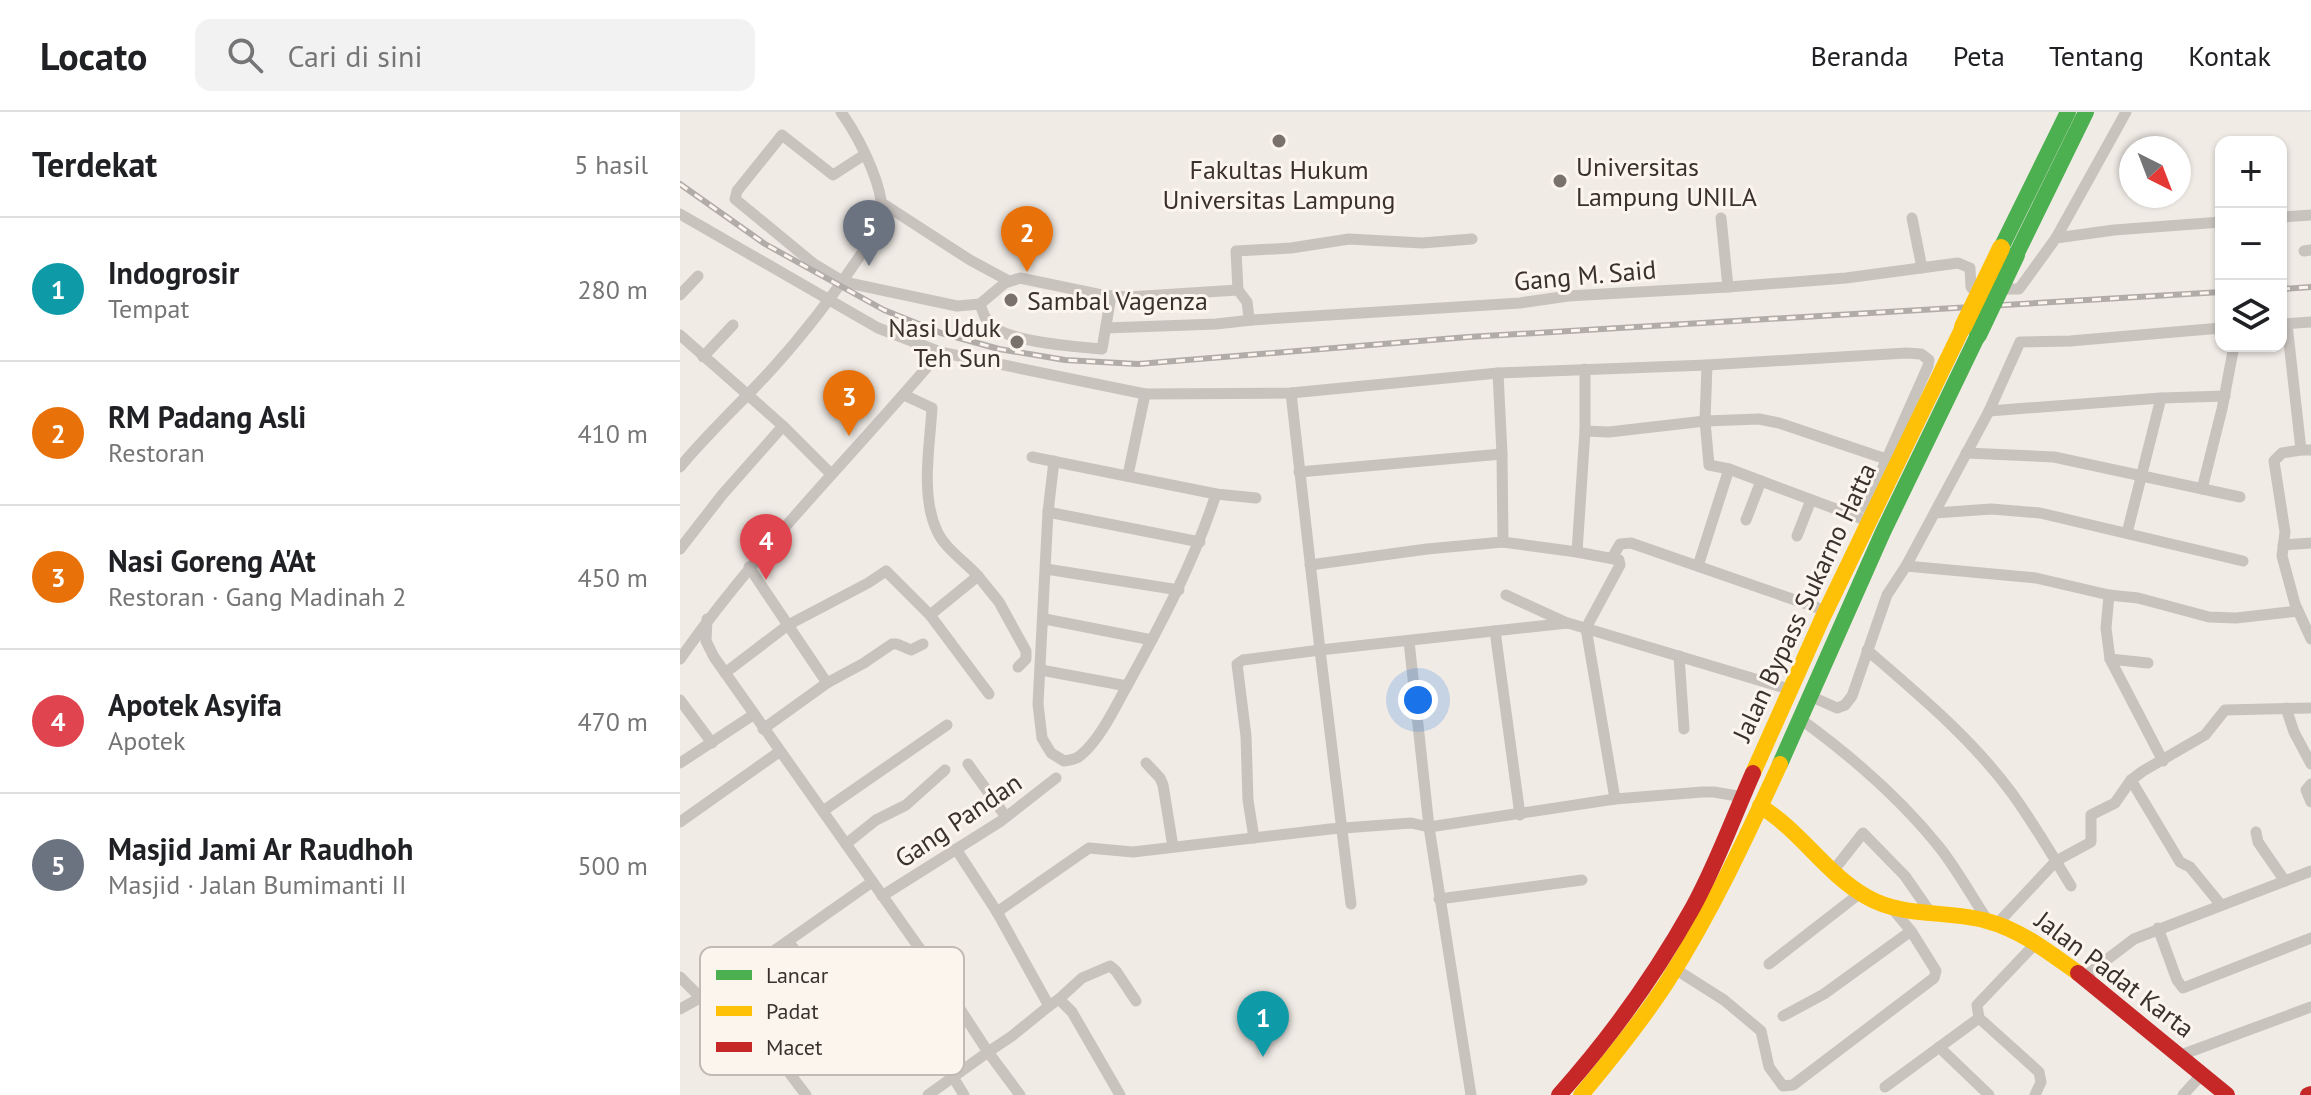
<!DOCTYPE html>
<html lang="id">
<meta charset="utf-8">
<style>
body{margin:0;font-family:"PT Sans",sans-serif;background:#f2f2f2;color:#202124}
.controls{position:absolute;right:24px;top:24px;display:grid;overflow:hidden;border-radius:16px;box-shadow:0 2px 6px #0004}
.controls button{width:72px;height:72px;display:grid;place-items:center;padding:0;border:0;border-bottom:2px solid #e0e0e0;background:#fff;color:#202124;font:40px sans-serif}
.compass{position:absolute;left:1439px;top:24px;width:72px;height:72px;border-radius:50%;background:#fff;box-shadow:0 2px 6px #0004;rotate:138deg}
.you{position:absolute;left:738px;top:588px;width:28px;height:28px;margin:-20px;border:6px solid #fff;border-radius:50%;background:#1a73e8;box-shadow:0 0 0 12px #1a73e833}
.badge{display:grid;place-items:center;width:52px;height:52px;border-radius:50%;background:#0f766e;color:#fff;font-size:26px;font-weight:700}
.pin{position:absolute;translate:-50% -66px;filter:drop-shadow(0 2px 4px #0008)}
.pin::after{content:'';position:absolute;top:42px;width:28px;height:24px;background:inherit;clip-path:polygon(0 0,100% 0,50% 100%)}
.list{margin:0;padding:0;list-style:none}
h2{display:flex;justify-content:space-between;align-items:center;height:104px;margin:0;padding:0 32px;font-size:34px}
h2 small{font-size:26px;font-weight:400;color:#757577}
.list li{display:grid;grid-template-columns:52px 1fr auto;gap:24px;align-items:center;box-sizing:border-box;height:144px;padding:0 32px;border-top:2px solid #e0e0e0}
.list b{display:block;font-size:30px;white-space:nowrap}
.list p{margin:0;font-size:26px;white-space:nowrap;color:#757577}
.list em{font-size:26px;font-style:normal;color:#757577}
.icon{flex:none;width:44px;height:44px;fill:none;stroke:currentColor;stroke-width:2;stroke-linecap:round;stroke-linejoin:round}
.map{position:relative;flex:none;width:1631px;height:983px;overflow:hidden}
header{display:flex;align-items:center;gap:48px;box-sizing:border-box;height:112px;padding:0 40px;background:#fff;border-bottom:2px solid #e0e0e0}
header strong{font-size:38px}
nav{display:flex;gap:44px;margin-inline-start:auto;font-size:28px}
.search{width:560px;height:72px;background:#f2f2f2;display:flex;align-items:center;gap:20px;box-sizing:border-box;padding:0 28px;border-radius:16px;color:#757577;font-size:30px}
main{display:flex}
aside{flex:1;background:#fff}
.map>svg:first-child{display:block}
</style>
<header>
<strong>Locato</strong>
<div class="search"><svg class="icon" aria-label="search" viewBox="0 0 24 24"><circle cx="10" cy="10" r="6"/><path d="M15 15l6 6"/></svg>Cari di sini</div>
<nav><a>Beranda</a><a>Peta</a><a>Tentang</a><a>Kontak</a></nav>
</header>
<main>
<aside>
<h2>Terdekat<small>5 hasil</small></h2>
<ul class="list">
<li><span class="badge" style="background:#0f9aa8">1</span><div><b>Indogrosir</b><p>Tempat</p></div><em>280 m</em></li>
<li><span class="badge" style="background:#e8710a">2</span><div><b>RM Padang Asli</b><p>Restoran</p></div><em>410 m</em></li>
<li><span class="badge" style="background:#e8710a">3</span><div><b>Nasi Goreng A'At</b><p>Restoran · Gang Madinah 2</p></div><em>450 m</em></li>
<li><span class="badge" style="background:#e0444e">4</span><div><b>Apotek Asyifa</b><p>Apotek</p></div><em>470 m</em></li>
<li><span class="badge" style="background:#6b7280">5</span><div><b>Masjid Jami Ar Raudhoh</b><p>Masjid · Jalan Bumimanti II</p></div><em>500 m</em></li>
</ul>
</aside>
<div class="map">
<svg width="1631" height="983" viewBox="0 0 1631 983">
<rect width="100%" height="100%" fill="#f0ebe5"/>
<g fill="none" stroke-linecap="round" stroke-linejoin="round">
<g stroke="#c9c3be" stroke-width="11">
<polyline points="184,43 153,63 102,23 57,79 55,87 134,152 164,170 277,194 300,192 325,171 340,166 422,183 448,185 558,178"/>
<polyline points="202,91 290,148 329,169"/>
<polyline points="0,102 198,216 260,240 465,282 611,281 818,261 1027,253 1226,241 1241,242 1249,248 1248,254 1185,396"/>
<polyline points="1601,105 1631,103"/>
<polyline points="1041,106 1048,175"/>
<polyline points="1232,106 1242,156"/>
<polyline points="1376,126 1446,0"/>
<polyline points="792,127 742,131 669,127 611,136 556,139 558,178 567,190 569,206 572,208 840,191 888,184 1048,175 1166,166 1278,151 1290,156 1291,175 1293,177 1339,177 1376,126 1434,118 1541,110"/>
<polyline points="1624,139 1631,138"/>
<polyline points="0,183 18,164"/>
<path d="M 300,192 C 303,200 305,209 312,214 C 331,230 396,235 422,237 L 431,184"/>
<polyline points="1602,212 1631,210"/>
<polyline points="1607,212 1621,338 1631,338"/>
<polyline points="426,216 536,212 572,208"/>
<polyline points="0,223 103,314 151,362"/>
<polyline points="23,245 53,213"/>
<polyline points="1027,253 1025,309 1029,353 1049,357 1180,406"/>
<polyline points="905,257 905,319 897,440 939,448 940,453 906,516 935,687"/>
<polyline points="611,281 640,538 888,511 1112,578"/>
<polyline points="1309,299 1481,286 1545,284"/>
<polyline points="905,319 929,320 1025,309 1079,307 1099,311 1206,347"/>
<polyline points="1621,338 1602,341 1594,349 1605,420 1602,444 1615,492 1631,527"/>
<polyline points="1286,341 1374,345 1560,385"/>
<polyline points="822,342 823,430 897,440"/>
<polyline points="352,345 536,382 576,386"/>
<path d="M 374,349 L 368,400 L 358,592 L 362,626 L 371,641 L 384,649 C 390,648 396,648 401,643 C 421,626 435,595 448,572 C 482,510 514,450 536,382"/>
<path d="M 0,355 C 29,320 62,290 92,257 C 133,212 167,165 199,115 C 212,86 178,24 161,0"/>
<polyline points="619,360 822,342 818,261"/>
<polyline points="448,363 465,282"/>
<polyline points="1522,377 1542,297 1554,234"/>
<polyline points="368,400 520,430"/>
<polyline points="1255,401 1311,397 1360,401 1563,449"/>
<polyline points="1066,408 1081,369"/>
<polyline points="1447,421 1481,286"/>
<polyline points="1117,424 1131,388"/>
<polyline points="1603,433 1631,431"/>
<polyline points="0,437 42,383 103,314"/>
<polyline points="932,446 940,432 951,431 1138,496"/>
<polyline points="630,453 747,437 823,430"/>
<polyline points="1018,454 1049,357"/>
<polyline points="1226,454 1356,466 1429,483 1458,486 1529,505 1556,506 1618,499"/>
<polyline points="69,455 147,571 184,551 212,532 217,532 231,538 243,532"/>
<polyline points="366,457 499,478"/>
<polyline points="298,464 319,490 346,539 346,547 338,555"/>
<polyline points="826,483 887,511"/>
<polyline points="1429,483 1426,516 1430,547 1483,649"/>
<polyline points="250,503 309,582"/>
<polyline points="27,507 26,529 34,545 252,854 308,940 248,983"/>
<polyline points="365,507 472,528"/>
<polyline points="815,519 840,703"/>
<polyline points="729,529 749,715 791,983"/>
<path d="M 1187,538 C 1238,582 1291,626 1331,680 C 1353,710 1372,743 1391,774"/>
<polyline points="999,544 1004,617"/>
<path d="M 0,547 C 77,437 173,343 260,240"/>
<polyline points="1430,547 1468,551"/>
<polyline points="361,558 447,574"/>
<path d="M 45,561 L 108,513 L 188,471 L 206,459 L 250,503 L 298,464 C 286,450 265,437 257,419 C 240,383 250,333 252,296 L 224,283"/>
<polyline points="1130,584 1157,596 1165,593 1172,584 1207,483 1226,454 1309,299 1340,230 1390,229 1541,216"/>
<polyline points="0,588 32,631"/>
<polyline points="1606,596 1614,620 1631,652"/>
<path d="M 1119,606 C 1170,643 1221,687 1260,736 C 1278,759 1292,785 1308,809"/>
<polyline points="83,617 147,571"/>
<polyline points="0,651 73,603"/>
<polyline points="466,651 480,666 483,673 493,735"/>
<polyline points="288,652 326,705"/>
<polyline points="1451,668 1500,750 1510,755 1541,793"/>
<polyline points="1631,672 1626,678 1631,690"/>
<polyline points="143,699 267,613"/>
<polyline points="0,710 99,640"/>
<polyline points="1576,720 1578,730 1605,769"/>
<polyline points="574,726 568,688 566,624 557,552 563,548 640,538 671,792"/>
<polyline points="166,732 196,708 226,693 265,658"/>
<polyline points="276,737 317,800 369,894 332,924 308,940 340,983"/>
<polyline points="1153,759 1183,721 1225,764 1250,800"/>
<polyline points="202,784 321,709 376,666"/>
<polyline points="759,787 902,768"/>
<polyline points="317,800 409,736 453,740 650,717 731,711 749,715 935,687 1022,680 1034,680 1063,685"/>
<polyline points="1317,812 1376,749 1411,730 1411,703 1435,691 1451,668 1463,659 1525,623 1545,598 1631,596"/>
<polyline points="1478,816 1497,868 1503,876 1631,826"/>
<polyline points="108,829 168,909"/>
<polyline points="1089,852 1179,782"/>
<polyline points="995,857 1044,888 1081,919 1089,955 1103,974 1113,973 1254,866 1256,859 1231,819 1211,795"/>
<polyline points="0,865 20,885"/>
<polyline points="1404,865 1454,827 1631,759"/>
<polyline points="51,869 50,876 56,890 126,983"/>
<polyline points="379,887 402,866 430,854 436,859 456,889"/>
<polyline points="369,894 379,887 392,900 440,983"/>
<polyline points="0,897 51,869 192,770"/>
<polyline points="1103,904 1144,882 1231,819"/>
<polyline points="1259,935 1309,983"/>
<polyline points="1501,943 1631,895"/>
<polyline points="104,951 252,854"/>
<polyline points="273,965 284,983"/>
<polyline points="1205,975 1299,906"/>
<polyline points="1355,983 1361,970 1359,960 1299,906 1297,893 1356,831"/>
<polyline points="1503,983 1523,961"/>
</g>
<g stroke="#4caf50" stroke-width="16">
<polyline points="1321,136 1388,0"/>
<polyline points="1336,143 1406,0"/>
<polyline points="1100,652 1203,420 1298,223"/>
</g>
<g stroke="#ffc107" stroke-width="16">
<polyline points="1073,661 1142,507 1283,215"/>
<path d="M 1080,694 C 1121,719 1146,762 1187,785 C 1223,806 1269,798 1307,809 C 1341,818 1370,841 1398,861"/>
<path d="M 901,983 C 931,947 961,910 987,870 C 1031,801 1066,726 1100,652"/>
</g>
<g stroke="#c62828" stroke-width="16">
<polyline points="1398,861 1547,983"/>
<path d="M 879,983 C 929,927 975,863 1012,797 C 1036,754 1053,706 1073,661"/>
<polyline points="1628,983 1631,982"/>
</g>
<defs>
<g id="rail">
<polyline points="0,72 85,132 204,198 261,221 319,237 385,248 458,252 788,225 1541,180"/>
<polyline points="1601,177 1631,175"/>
</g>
</defs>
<use href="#rail" stroke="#b1aca8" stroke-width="6"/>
<use href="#rail" stroke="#fbf5ee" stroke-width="3" stroke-dasharray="9" stroke-linecap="butt"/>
<polyline stroke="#4caf50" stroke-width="18" points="1298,223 1336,143"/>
<polyline stroke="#ffc107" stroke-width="18" points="1283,215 1321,136"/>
</g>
<g fill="#7a716c" stroke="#fbf5ee" stroke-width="3">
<circle cx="599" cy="29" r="8"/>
<circle cx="880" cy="69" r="8"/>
<circle cx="331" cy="188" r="8"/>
<circle cx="337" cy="230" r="8"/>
</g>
<g text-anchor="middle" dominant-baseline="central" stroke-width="6" stroke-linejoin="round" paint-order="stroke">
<g font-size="26" fill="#3b302b" stroke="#fbf5ee" text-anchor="start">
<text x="896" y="54">Universitas<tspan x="896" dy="30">Lampung UNILA</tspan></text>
<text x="599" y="57" text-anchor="middle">Fakultas Hukum<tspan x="599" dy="30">Universitas Lampung</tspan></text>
<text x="347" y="188">Sambal Vagenza</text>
<text x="321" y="215" text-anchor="end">Nasi Uduk<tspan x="321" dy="30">Teh Sun</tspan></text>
</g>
<g font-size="26" fill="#3b302b" stroke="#fbf5ee">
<text transform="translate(905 163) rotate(-5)">Gang M. Said</text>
<text transform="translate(1124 490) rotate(-65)">Jalan Bypass Sukarno Hatta</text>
<text transform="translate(278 708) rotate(-34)">Gang Pandan</text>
<text transform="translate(1435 862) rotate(37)">Jalan Padat Karta</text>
</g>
</g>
<rect x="20" y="835" width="264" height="128" rx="12" fill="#fbf5ee" stroke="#c1bab4" stroke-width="2"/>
<rect x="36" y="858" width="36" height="10" fill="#4caf50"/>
<rect x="36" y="894" width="36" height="10" fill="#ffc107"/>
<rect x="36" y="930" width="36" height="10" fill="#c62828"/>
<g font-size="22" fill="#3b302b">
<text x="86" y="871">Lancar</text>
<text x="86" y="907">Padat</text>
<text x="86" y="943">Macet</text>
</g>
</svg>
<div class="controls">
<button>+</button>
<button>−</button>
<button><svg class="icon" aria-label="layers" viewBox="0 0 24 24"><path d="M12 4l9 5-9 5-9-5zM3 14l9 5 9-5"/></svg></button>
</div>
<svg class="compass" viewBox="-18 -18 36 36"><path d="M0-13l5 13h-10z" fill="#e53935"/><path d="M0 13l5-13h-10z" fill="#757577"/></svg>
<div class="you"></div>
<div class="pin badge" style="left:583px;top:945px;background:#0f9aa8">1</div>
<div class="pin badge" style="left:347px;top:160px;background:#e8710a">2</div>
<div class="pin badge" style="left:169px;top:324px;background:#e8710a">3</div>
<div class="pin badge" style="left:86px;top:468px;background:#e0444e">4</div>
<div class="pin badge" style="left:189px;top:154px;background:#6b7280">5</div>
</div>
</main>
